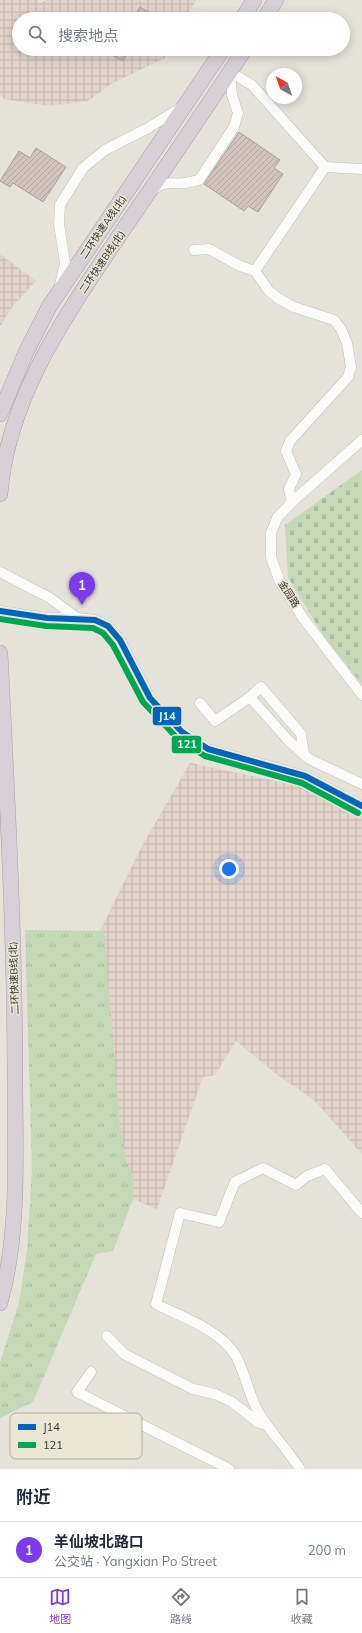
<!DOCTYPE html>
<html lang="zh">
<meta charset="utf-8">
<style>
body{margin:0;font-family:Mulish,"Noto Sans SC",sans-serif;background:#f6f6f7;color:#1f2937}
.compass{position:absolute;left:266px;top:68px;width:36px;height:36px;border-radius:50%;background:#fff;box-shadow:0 2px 10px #0003;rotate:320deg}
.you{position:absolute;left:229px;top:869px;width:14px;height:14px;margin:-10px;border:3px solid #fff;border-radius:50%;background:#1a73e8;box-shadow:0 0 0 6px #1a73e833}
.badge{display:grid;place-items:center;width:26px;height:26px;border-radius:50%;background:#7c3aed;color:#fff;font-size:13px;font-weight:700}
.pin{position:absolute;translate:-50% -33px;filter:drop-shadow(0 1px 2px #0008)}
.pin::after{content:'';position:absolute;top:21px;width:14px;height:12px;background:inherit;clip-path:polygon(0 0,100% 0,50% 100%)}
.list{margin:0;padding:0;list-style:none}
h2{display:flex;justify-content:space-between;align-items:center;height:52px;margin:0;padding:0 16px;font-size:17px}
h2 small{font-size:13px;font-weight:400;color:#747a83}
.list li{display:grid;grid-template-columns:26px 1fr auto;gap:12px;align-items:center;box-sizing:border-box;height:56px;padding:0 16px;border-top:1px solid #e0e1e3}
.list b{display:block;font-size:15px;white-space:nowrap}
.list p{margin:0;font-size:13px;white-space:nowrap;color:#747a83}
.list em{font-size:13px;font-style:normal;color:#747a83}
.icon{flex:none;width:22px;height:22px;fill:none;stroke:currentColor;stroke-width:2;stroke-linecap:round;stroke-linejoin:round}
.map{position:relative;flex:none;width:362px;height:1469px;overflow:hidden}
.search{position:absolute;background:#fff;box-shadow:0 2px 10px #0003;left:12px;right:12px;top:12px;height:44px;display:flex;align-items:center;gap:10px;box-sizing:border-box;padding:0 14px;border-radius:22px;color:#747a83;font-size:15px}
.sheet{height:108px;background:#fff}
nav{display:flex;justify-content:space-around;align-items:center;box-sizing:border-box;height:56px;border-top:1px solid #e0e1e3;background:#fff;font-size:11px;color:#747a83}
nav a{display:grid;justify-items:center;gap:2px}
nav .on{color:#7c3aed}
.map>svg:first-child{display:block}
</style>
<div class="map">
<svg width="362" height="1469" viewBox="0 0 362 1469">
<defs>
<pattern id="industrial-grid" width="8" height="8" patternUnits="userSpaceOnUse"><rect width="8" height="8" fill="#e3d4cc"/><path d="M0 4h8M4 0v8" fill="none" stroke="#c4b7b0"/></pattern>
<pattern id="grass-tufts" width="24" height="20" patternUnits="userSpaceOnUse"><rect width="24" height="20" fill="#c5d8b8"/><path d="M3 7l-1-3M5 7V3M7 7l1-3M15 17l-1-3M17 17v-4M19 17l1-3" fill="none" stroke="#aaba9e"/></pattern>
<pattern id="cemetery-stones" width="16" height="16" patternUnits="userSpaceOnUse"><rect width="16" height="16" fill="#c5d8b8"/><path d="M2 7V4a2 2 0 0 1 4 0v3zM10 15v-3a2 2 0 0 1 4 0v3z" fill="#aaba9e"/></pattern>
<pattern id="building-hatch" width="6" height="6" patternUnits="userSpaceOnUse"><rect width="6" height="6" fill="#d2c3be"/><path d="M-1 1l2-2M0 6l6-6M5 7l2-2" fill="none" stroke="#b5a8a4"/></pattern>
</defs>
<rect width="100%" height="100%" fill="#e5e2da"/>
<g fill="url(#industrial-grid)">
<polygon points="0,0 38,0 40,3 47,0 196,0 186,19 19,19 19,49 170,49 165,58 111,84 88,101 48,106 4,99 0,95"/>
<polygon points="0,254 36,281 12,307 0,327"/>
<polygon points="190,763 309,788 362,812 362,1154 314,1100 279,1076 236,1041 215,1075 203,1077 157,1209 133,1199 134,1177 126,1160 120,1126 100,931 142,846"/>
</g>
<polygon fill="url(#grass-tufts)" points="25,930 104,931 120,1126 126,1160 134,1177 133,1199 113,1251 96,1254 33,1402 0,1418 0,1362 19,1303 27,1249 32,1169"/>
<polygon fill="url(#cemetery-stones)" points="362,470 362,684 323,635 288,577 285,525"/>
<g fill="url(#building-hatch)" stroke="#a6a29e">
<polygon points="140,7 150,13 147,19 133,19"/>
<polygon points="116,49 130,49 123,61 112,55"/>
<polygon points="239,132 280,160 274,168 283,174 258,212 248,206 244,211 204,184"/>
<polygon points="36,148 66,167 43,202 13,183 10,187 0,181 19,151 30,158"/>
</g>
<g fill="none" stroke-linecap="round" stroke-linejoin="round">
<defs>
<g id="minor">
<polyline points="230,72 252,85 325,167 255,271"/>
<polyline points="325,167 362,169"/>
<path d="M 152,191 C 165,179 171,185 186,183 C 190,182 195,181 199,180 L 234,127 L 238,113 L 232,95 L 230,72"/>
<polyline points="194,250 209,249 240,266 255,271 269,291 279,299 294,307 334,320 341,329 347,343 351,367 348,377 290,441 286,451 296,474 289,489 292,502"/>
<polyline points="60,285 65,263 59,224 60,205 83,168 105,150 148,128 179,109"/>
<polyline points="362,440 292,502 277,518 271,533 271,557 279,580 303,618 362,695"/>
<polyline points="0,572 50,598 77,618"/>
<polyline points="0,611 47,618 77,618 95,620 108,626 120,640 150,698 182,732 208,749 305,776 362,806"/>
<polyline points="250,697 261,687 301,734 304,755"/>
<polyline points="200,703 215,721 250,697 288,740 309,759 362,784"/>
<polyline points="107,1336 124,1354 193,1389 215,1394 232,1402 259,1423 267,1425"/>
<polyline points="91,1372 77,1392 229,1469"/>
<path d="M 300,1469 C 288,1450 272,1434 260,1415 C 249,1397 246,1375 236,1356 C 221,1330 182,1317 156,1304 L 180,1213 L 219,1222 L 235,1182 L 263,1168 L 296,1185 L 307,1176 L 325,1169 L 362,1213"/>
</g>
<g id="highway">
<polyline points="242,19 254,0"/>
<polyline points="264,19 276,0"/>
<polyline points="0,414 26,352 49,307 223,49"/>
<path d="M 0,494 C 8,393 71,308 125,227 C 165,168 206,109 245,49"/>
<path d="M 0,653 C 7,796 15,939 15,1081 C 15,1155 20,1231 0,1303"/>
</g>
</defs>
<use href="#minor" stroke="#c1bfb8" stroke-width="11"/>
<use href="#highway" stroke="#a89ea3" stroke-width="16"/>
<use href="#minor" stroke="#fbfbf9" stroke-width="10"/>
<use href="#highway" stroke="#d8d0d7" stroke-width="15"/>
<defs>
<polyline id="bus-1" points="0,611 47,618 95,620 108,626 120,640 150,698 182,732 208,749 305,776 362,806"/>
<polyline id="bus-2" points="0,619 46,626 93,628 103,633 113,645 143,702 178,739 205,756 302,783 358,813"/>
</defs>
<use href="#bus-1" stroke="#eae5d5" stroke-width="9"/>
<use href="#bus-2" stroke="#eae5d5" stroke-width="9"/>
<use href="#bus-1" stroke="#0065bd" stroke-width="6"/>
<use href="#bus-2" stroke="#00a651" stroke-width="6"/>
</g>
<g text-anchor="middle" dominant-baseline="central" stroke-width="3" stroke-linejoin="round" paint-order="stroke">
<g font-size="10" fill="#38362f" stroke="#eae5d5">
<text transform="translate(103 227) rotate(-56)">二环快速A线(北)</text>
<text transform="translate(102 262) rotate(-56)">二环快速B线(北)</text>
<text transform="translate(289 594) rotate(58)">金园路</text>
<text transform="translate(14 978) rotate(-92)">二环快速B线(北)</text>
</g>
</g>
<rect x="10" y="1413" width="132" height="46" rx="6" fill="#eae5d5" stroke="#b5b0a3" stroke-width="1"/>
<rect x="18" y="1424" width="18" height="6" fill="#0065bd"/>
<rect x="18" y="1442" width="18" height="6" fill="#00a651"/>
<g font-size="11" fill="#38362f">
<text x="43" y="1431">J14</text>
<text x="43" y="1449">121</text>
</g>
<g stroke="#eae5d5" stroke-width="1.5">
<rect x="152" y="706" width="30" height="20" rx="4" fill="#0065bd"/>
<rect x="171" y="735" width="31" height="19" rx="4" fill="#00a651"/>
</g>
<g font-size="11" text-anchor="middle" font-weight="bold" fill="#fff">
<text x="167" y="720">J14</text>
<text x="187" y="748">121</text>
</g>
</svg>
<svg class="compass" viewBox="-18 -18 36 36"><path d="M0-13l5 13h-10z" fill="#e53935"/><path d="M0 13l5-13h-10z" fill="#747a83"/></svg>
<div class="you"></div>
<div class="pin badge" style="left:82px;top:605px">1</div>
<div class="search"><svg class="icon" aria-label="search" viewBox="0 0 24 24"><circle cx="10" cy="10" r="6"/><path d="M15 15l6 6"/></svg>搜索地点</div>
</div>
<section class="sheet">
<h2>附近<small></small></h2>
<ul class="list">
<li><span class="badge">1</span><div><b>羊仙坡北路口</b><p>公交站 · Yangxian Po Street</p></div><em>200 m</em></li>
</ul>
</section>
<nav>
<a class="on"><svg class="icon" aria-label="map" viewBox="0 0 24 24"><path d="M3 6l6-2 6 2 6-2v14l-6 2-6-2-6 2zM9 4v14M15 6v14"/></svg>地图</a>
<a><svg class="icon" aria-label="directions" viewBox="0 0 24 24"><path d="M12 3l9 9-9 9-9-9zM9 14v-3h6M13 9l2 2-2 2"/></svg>路线</a>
<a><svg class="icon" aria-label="saved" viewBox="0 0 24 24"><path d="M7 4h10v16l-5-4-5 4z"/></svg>收藏</a>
</nav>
